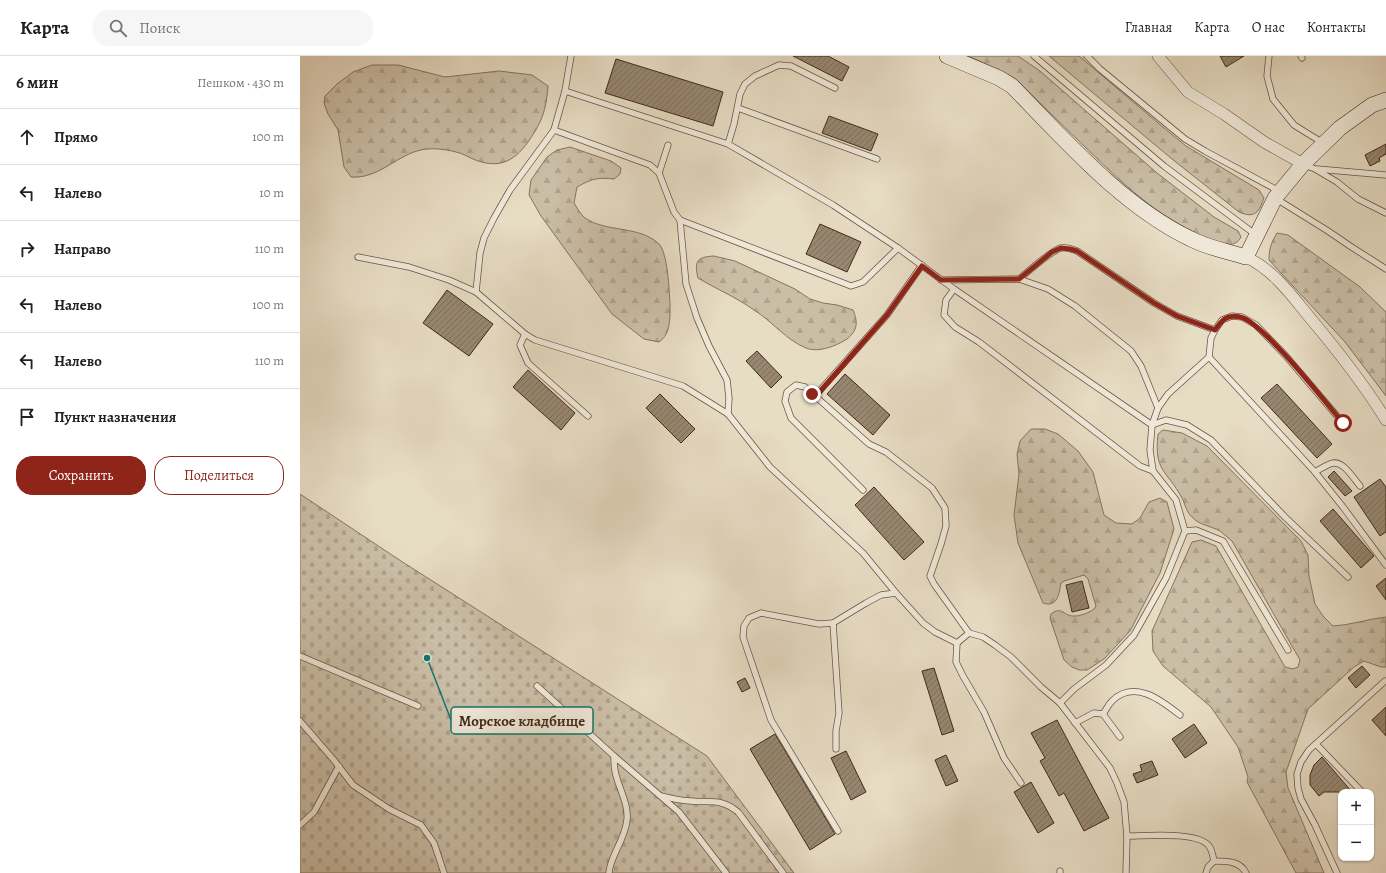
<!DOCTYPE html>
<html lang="ru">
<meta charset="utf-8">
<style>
body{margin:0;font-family:Alegreya,serif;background:#f6f6f6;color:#202124}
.controls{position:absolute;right:12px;bottom:12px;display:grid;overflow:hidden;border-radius:8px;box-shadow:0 1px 3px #0004}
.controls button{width:36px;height:36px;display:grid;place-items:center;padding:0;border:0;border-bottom:1px solid #e0e0e0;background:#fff;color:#202124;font:20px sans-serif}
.stop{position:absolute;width:12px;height:12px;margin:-9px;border:3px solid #8f2418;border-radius:50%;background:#fff}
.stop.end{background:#8f2418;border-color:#fff;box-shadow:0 1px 4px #0008}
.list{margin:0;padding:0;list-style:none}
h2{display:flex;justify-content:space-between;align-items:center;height:52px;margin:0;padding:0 16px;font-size:17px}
h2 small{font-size:13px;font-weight:400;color:#757577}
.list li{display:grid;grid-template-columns:26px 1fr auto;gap:12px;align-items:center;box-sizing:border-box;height:56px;padding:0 16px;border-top:1px solid #e0e0e0}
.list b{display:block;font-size:15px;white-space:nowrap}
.list em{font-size:13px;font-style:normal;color:#757577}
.actions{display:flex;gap:8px;padding:12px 16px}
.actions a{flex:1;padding:9px 0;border:1px solid #8f2418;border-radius:16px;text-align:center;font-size:14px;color:#8f2418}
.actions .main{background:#8f2418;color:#fff}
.icon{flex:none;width:22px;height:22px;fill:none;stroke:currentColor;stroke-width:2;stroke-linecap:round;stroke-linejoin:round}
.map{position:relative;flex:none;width:1086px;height:817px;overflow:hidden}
header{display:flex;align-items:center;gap:24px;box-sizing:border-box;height:56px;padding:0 20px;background:#fff;border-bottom:1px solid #e0e0e0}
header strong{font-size:19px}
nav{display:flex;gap:22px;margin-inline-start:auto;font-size:14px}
.search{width:280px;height:36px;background:#f6f6f6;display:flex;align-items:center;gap:10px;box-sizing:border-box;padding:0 14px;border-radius:16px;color:#757577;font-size:15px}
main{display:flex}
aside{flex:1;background:#fff}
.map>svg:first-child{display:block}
</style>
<header>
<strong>Карта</strong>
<div class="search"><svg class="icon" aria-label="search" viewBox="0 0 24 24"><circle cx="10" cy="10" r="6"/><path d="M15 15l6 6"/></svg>Поиск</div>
<nav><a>Главная</a><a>Карта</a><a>О нас</a><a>Контакты</a></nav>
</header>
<main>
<aside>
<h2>6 мин<small>Пешком · 430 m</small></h2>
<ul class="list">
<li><svg class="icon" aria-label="ahead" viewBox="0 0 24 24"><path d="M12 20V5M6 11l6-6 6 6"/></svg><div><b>Прямо</b></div><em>100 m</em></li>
<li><svg class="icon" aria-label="left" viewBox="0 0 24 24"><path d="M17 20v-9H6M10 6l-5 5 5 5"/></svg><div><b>Налево</b></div><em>10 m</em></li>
<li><svg class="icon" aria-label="right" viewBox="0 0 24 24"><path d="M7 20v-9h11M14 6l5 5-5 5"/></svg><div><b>Направо</b></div><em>110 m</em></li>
<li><svg class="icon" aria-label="left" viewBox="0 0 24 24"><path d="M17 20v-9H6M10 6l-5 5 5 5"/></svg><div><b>Налево</b></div><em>100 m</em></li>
<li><svg class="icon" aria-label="left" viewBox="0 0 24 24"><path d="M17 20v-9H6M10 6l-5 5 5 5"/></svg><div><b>Налево</b></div><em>110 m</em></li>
<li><svg class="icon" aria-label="arrive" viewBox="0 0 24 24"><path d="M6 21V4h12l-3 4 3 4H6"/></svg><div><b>Пункт назначения</b></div></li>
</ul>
<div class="actions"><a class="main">Сохранить</a><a>Поделиться</a></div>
</aside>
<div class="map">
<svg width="1086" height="817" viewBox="0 0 1086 817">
<defs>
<pattern id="forest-firs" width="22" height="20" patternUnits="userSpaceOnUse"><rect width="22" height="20" fill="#cbbea7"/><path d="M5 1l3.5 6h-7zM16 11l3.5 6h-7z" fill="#afa38f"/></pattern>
<pattern id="cemetery-stones" width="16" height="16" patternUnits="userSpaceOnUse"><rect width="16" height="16" fill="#cbbea7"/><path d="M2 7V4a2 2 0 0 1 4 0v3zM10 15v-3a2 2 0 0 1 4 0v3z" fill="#afa38f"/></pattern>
<pattern id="building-hatch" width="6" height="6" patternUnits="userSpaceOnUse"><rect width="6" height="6" fill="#978771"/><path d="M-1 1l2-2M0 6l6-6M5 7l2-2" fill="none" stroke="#7d6f5c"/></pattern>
</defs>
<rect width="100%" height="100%" fill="#e7dcc4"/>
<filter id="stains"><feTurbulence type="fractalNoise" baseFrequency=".005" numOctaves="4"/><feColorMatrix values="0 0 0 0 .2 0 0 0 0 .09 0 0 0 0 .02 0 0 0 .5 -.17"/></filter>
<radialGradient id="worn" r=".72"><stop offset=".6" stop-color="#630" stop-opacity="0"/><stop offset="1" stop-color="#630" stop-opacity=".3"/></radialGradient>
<g fill="url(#forest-firs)" stroke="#86745f">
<path d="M 668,0 L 718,0 L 740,15 L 857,117 L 914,161 L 938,175 L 941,181 C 935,193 922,187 912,184 C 860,165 819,124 781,87 C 759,66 737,44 716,23 L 702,15 Z"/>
<path d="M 749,0 L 779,0 L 864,72 L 886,90 L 959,134 L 964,142 C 959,156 955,163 939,156 L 872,103 Z"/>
<path d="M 72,9 L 98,9 L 145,21 L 199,15 L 232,19 L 248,30 C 246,55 242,66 228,86 C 213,107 197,113 173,103 C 168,101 162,97 156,96 C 145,93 129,91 117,95 C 94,102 77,123 51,121 L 44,111 L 38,74 L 28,58 L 24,47 L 25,40 L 37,28 L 53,16 Z"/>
<path d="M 270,91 L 311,105 L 321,112 L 320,118 L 314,123 C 298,121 291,123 277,131 L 274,147 C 277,152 281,159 285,162 C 307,177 339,169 359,188 C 368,198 369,234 370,248 C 370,262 371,278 359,286 L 344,283 L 312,258 L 241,160 L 229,139 L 231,124 L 247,101 L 257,94 Z"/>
<path d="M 977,177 L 988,179 L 1060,231 L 1086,256 L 1086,340 L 1045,286 L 969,204 C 969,193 971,187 977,177 Z"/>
<path d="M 414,200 L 435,205 L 495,233 L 510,243 L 523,247 L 537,249 L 553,254 C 558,266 558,274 547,283 C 536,290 519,297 506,292 C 486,284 472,265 454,254 C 436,241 416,233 398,222 C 394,205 397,201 414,200 Z"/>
<path d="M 731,373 L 745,373 L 758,378 L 778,395 L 793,416 L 804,459 L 816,467 L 832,468 L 840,462 L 849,446 L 860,442 L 867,446 L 874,473 L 860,517 L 830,575 L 804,603 L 787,614 L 779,614 L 772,611 L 764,604 L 750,562 L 751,558 C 762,549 764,561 775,560 C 781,560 790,556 794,553 L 796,550 L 788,523 L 784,519 L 764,525 L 761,527 C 759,537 758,552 743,547 L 718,487 L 714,459 L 719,418 L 717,398 L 720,385 Z"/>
<path d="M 863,374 L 882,377 L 907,390 L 1001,485 L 1008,499 L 1009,520 L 1015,548 L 1023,560 L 1033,570 C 1051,569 1068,563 1086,561 L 1086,611 L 1081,611 L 1064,605 L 1054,611 L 1008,653 L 986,716 L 988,732 L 1024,817 L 996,817 L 947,726 L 948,721 L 938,691 L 911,651 L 863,610 L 853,595 L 852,575 L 892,486 L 901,484 L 916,490 L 985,611 L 993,613 L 998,611 L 1000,604 L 932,485 C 928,482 924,478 920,475 C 911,470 899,469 892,461 C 887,457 885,448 882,442 C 866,413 854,416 858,378 Z"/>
</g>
<polygon fill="url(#cemetery-stones)" stroke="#86745f" points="0,438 101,505 407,700 494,817 0,817"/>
<g fill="url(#building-hatch)" stroke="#402a17">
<polygon points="493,0 528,0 549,11 542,25"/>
<polygon points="920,0 944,0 926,11"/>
<polygon points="316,3 423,36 413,70 305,37"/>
<polygon points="529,60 578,78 571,95 522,77"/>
<polygon points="1086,88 1086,98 1079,102 1080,105 1070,110 1065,99"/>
<polygon points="520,168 561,186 547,216 506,198"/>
<polygon points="147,234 193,268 169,300 123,267"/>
<polygon points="457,295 482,321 471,332 446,305"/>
<polygon points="228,314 275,357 261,374 213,331"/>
<polygon points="545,318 590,359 573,379 527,338"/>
<polygon points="977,328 1032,388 1017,402 961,342"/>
<polygon points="360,338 395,373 381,387 346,352"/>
<polygon points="1034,415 1052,435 1045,440 1028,421"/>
<polygon points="1080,423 1086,431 1086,476 1080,480 1054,441"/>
<polygon points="574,431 624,486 604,504 555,449"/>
<polygon points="1033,453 1074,500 1061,512 1020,465"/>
<polygon points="1086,522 1086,544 1076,530"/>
<polygon points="782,525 789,552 772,556 766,529"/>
<polygon points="1062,610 1070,619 1056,632 1048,622"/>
<polygon points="634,612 654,675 642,679 622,615"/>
<polygon points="445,622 450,632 442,636 437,626"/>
<polygon points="1086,651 1086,680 1072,664"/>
<polygon points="757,664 809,762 784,775 764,737 759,740 751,725 740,705 745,702 731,677"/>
<polygon points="894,668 907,687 885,702 872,683"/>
<polygon points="475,678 535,778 510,794 450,693"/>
<polygon points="546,695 566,736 551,744 531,702"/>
<polygon points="646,699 658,725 646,730 635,704"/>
<polygon points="1022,701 1052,736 1024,736 1019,740 1010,729 1010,719 1014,709"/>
<polygon points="852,705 858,719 837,727 833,718 842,715 840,709"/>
<polygon points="731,726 754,767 738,777 714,736"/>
</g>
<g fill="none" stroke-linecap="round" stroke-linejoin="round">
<defs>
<g id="service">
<polyline points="734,0 864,110 956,179"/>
<polyline points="787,0 800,13 885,83 905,95 979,135"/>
<polyline points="969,0 967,20 973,43 994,69 1023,87"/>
<polyline points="1001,0 1002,2"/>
<polyline points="265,35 428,88 533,149 598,192 654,233 852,369 850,394 853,415 876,444 885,475 866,522 834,579 806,609 774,633 760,647"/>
<polyline points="438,52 577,103"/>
<polyline points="254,74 350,109 359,117"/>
<polyline points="428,88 434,68 440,38 445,28 455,20 479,9 491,10 535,32"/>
<polyline points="368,89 359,117 374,156 380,164 551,230 563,226 598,192"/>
<polyline points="1005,109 1015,113 1037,126 1058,143 1086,157"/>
<polyline points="1017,113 1086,119"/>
<polyline points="975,142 1028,175 1050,190 1086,213"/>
<polyline points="380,164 386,228 397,262 409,290 427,324 429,342 428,358"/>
<polyline points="58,201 109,211 149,224 176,236 225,278 235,284 383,330 428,358 470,411 563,497 596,537"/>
<path d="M 719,223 C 728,216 750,195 761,192 C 766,191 772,193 777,195 L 854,247 L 877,260 L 915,274"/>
<polyline points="641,224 719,223 748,233 775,250 831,295 841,310 858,352"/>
<polyline points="654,233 646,244 644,259 655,271 679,286 840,410 853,415"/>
<polyline points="176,236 180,197 184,182 194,162 210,134 254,74 265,35 271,0"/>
<polyline points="225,278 220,289 228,307 288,360"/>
<polyline points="909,301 1015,416 1043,451 1086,509"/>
<polyline points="515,340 587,259 622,209"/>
<polyline points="852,369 858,352 868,338 909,301 911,282 915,274 922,264 932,260 942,261 956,269 986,300 1043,367"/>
<polyline points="852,369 866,364 887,369 911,384 985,461 1048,521"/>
<path d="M 1015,416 C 1020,413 1025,410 1030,408 C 1042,402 1053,422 1060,430"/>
<polyline points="563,434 491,362 485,345 487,336 496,329 505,331 569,388 586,396 632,432 645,452 646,470 641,488 630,520 634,528 669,577 683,581 695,589 711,601 741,631 760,647 810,712 817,727 824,746 827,780 826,817"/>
<polyline points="885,475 896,474 923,485 988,594"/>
<polyline points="533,567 539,657 536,675 536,693"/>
<polyline points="657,587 656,606 663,620 684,656 704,702 721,727"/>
<polyline points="0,600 118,650"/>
<polyline points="237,630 314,700"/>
<path d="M 803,658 C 806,654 808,649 812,645 C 834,623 861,644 880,659"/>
<polyline points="0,665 33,703 53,729 89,753 121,769 134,787 144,817"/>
<polyline points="775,667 794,657 803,658 820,681"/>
<polyline points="1016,688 1062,736"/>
<path d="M 361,740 C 371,742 381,745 391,745 C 411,747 421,742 438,756 L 483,817"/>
<polyline points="0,769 14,756 39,710"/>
<polyline points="538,775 471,664 443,581 444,570 449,562 461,557 519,568 533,567 566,547 581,539 596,537 623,567 635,576 657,587 669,577"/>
<path d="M 827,780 C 845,780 898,775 909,790 C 912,794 913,800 914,805 C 927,805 940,805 946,817"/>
<polyline points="760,815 760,817"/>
<path d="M 309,817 C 310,800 325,784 327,764 C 329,748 318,731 315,715 C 314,710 314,705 314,700 L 379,756 L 426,817"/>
<polyline points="906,817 908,811 914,805"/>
<polyline points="1037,817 1015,769 1001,743 998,732 997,718 1001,706 1009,694 1085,625 1086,625"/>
</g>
<g id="minor">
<polyline points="858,0 888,36 924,58 964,86 1003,108"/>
<path d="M 946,201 C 974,214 992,240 1011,263 C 1037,294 1065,330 1086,364"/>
</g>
<path id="secondary" d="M 647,0 L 699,22 L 712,30 C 765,84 822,150 891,183 C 908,192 927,195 946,201 L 975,142 L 1003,108 L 1040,72 L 1072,49 L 1086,44"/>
</defs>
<use href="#service" stroke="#6a5642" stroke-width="7"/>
<use href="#minor" stroke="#6a5642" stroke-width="12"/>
<use href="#secondary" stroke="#402a17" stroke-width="16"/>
<use href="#service" stroke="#efe8d9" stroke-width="5.5"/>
<use href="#minor" stroke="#efe8d9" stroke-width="11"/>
<use href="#secondary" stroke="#efe8d9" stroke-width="15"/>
</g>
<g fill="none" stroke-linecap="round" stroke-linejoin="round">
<path stroke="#8f2418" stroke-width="5" d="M 512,338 L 516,340 L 587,259 L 622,210 L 641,224 L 719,223 L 752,196 L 761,192 L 770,193 L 777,195 L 854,247 L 877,260 L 915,274 C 922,264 927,258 940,261 C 962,265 1026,347 1043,367"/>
</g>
<path fill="none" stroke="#0f766e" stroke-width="1.5" d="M127 602L151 664"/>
<circle fill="#0f766e" stroke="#efe8d9" stroke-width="1.5" cx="127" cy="602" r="4"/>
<rect fill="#efe8d9" stroke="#0f766e" stroke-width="1.5" x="151" y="651" width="142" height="27" rx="4"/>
<g font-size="15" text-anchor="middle" font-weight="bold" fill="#402a17">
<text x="222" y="670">Морское кладбище</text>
</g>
<rect width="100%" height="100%" filter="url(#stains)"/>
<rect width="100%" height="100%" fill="url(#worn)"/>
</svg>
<div class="controls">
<button>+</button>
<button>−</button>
</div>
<div class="stop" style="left:1043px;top:367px"></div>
<div class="stop end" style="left:512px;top:338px"></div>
</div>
</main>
